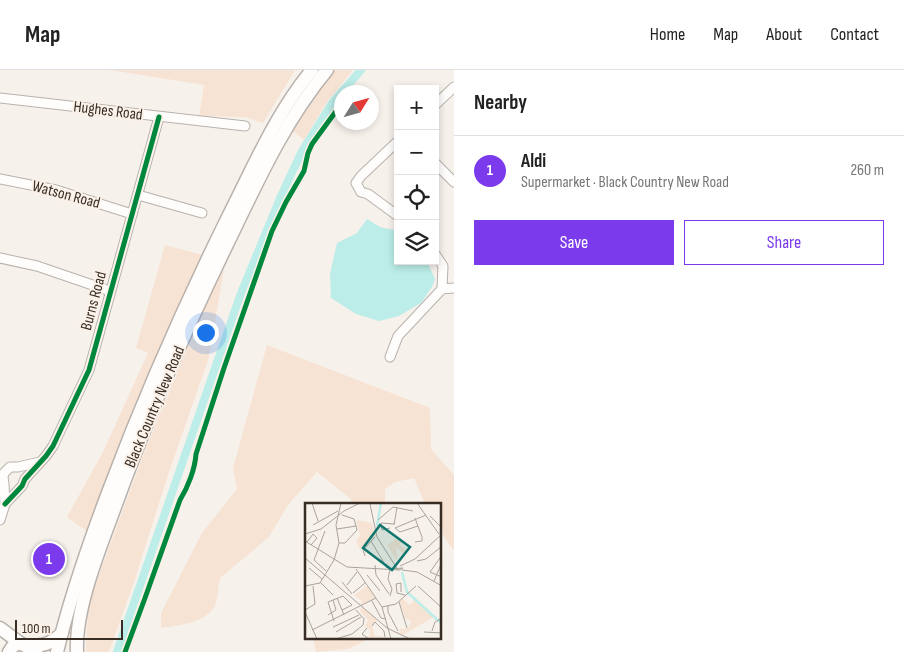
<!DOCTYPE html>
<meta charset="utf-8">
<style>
body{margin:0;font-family:"Sofia Sans Condensed",sans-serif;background:#f6f6f6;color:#222}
.controls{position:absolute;right:15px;top:15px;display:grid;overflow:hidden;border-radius:0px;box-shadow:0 2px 8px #0003}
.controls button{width:45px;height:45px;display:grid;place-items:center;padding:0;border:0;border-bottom:1px solid #e0e0e0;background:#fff;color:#222;font:25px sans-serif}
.compass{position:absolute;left:334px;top:15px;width:45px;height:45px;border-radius:50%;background:#fff;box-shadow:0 2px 8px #0003;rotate:53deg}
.scale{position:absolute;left:15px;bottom:12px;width:108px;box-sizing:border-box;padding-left:5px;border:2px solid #372d25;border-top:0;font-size:14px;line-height:18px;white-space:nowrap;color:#372d25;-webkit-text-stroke:4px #fbf1e8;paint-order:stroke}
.you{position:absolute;left:205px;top:262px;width:18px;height:18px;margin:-12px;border:4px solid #fff;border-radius:50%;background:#1a73e8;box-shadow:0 0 0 8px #1a73e833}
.badge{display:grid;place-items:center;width:32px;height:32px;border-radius:50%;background:#7c3aed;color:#fff;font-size:16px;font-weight:700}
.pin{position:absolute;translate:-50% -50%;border:2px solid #fff;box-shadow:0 1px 5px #0006}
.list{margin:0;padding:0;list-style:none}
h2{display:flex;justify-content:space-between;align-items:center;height:65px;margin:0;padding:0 20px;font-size:21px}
h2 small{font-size:16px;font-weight:400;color:#767676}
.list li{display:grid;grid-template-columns:32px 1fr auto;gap:15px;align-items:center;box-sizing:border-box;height:70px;padding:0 20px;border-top:1px solid #e0e0e0}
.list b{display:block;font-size:19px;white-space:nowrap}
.list p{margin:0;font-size:16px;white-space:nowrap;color:#767676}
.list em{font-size:16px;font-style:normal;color:#767676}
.actions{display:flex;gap:10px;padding:15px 20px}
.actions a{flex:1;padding:11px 0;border:1px solid #7c3aed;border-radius:0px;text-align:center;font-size:18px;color:#7c3aed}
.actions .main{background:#7c3aed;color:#fff}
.icon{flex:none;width:28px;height:28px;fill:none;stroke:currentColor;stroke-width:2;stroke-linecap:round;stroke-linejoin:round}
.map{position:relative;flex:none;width:454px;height:582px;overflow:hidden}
header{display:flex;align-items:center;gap:30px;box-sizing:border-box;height:70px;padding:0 25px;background:#fff;border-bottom:1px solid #e0e0e0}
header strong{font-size:24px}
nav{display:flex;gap:28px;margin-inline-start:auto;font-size:18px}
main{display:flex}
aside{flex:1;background:#fff}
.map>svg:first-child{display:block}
</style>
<header>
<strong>Map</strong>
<nav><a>Home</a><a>Map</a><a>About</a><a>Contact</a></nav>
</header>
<main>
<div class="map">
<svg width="454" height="582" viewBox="0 0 454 582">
<rect width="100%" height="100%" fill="#f7f1ec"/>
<g fill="#f7e3d3">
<polygon points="110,0 295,0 263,53 245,47 199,46 204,15"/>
<polygon points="334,0 353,0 328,30 304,70 293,61 323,12"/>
<polygon points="165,175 203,185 88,462 67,447 103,382 148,283 136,278"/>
<polygon points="224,199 209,287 167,408 134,512 109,582 86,582 88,534 146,378 207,232"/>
<path d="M 267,275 L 430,338 L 431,379 L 454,405 L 454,478 L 453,480 L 440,460 L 440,434 L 425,434 L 414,408 L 395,412 L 385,419 L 385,434 L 351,434 L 351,429 L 317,402 L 288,435 L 269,467 L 220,508 C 218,515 218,530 215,536 C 204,554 179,555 161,558 L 161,543 L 202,463 L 237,419 L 233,398 Z"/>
<polygon points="313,568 371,568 348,579 316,582"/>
</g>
<polygon fill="#bcede8" points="367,149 380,157 394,160 398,165 398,191 427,191 435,209 432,217 421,233 399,246 379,251 356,244 331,228 330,204 337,173 357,163"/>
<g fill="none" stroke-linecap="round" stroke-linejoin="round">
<polyline stroke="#bcede8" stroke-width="8" points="117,582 241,223 281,126 302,81 332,33 361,0"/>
<defs>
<g id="minor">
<polyline points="0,28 245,56"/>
<polyline points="435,35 454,17"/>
<polyline points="398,71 361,106 356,113 361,122 368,124 398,146"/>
<polyline points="435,93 454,112"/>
<polyline points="0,109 56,120 132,144"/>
<polyline points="138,125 202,143"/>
<polyline points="435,184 443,196 442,219"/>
<polyline points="0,188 37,196 110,221"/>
<polyline points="390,287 398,266 442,219 454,218"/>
<polyline points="5,434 22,416 25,409 46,386 53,376 89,300 159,47"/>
<polyline points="0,450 5,434 4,414 3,407 4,403 10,397 18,397 40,392"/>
</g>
<g id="highway">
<polyline points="0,558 20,573 36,582"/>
<path d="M 26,576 C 42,576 50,575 62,563"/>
<polyline points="9,582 13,576 20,573"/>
<path d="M 57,582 C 70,527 89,473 109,420 C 144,327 184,236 228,147 C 253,98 276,43 312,0"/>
<path d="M 77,582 C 75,538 100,478 115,437 C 149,342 190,250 234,160 C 261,104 287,48 327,0"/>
</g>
</defs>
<use href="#minor" stroke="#b9b2ac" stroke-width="11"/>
<use href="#highway" stroke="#b9b2ac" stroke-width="15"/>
<use href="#minor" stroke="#fefdfc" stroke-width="9"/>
<use href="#highway" stroke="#fefdfc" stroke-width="12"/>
<defs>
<g id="cycleway">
<polyline points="5,434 22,416 25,409 46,386 53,376 89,300 159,47"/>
<path d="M 125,582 L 145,528 L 180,430 C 188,417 195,399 196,384 L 224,298 L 272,161 L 286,132 L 304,101 L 308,83 L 312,74 L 342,33"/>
</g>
</defs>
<use href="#cycleway" stroke="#fbf1e8" stroke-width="8"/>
<use href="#cycleway" stroke="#00873e" stroke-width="5"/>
</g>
<g text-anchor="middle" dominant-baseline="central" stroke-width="4" stroke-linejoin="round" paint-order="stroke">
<g font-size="16" fill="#372d25" stroke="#fbf1e8">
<text transform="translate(108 41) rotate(7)">Hughes Road</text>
<text transform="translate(66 125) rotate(15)">Watson Road</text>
<text transform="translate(94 231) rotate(-75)">Burns Road</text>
<text transform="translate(155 337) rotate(-67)">Black Country New Road</text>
</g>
</g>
<g transform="translate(305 433)">
<rect width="136" height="136" fill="#f7f1ec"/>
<path d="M 51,17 L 67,20 L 71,33 L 55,46 L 51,38 L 55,32 ZM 91,36 L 99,39 L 94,41 L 101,47 L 99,51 L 91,44 L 92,58 L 82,42 ZM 62,83 L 70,95 L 56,102 L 57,98 L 49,92 ZM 97,95 L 105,102 L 110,96 L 129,114 L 98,132 L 112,136 L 97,133 L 85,126 L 94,130 L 95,126 L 104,125 L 106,117 L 101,116 L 94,99 ZM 57,104 L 72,117 L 67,124 L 70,133 L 79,134 L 64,135 L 65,126 L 60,124 L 63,117 L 55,108 Z" fill="#f7e3d3"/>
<path fill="none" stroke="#bcede8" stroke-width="2.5" d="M 72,23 L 76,0M 97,69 L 102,89 L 137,121"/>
<path fill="none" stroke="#aaa39c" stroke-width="1" d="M 7,0 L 13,18M 112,0 L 134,31M 65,1 L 72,34 L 93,67M 37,12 L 49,16 L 51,23M 125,13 L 137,25M 110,15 L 117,34 L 117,38 L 110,39M 73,17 L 88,4 L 108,8M 8,22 L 33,8M 89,22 L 92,4M 85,25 L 77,27 L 76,20 L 89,21M 90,25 L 121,12M 90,25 L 95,29 L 113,23M 32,26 L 51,23 L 52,27 L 40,40 L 34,40M 20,28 L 9,57 L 21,68M 0,31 L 16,26 L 39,8 L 55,0M 0,38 L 42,64 L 95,67 L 98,65 L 85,66M 66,38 L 82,65M 2,39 L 8,31 L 12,35 L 6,42M 137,52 L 125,69 L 137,74M 60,53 L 58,47 L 70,34M 0,55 L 82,125 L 105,136M 29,57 L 34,40 L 31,22 L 36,0M 112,58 L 121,56 L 136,44M 70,62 L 71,72 L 84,91M 95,63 L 110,56 L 137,31M 4,65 L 17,76M 51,66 L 77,104 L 86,136M 85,66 L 83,76 L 87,86 L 85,93M 97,67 L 112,69 L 137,83M 62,72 L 75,88M 129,78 L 137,59M 15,79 L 28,92M 37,79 L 47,91M 42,82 L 52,69M 0,83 L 15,80 L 29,57M 113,83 L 137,105M 96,89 L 96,80 L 91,81 L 92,90 L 100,92M 48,90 L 60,80M 32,95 L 39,112M 67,98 L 76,115 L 81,116M 94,99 L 102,125M 83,102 L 83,109 L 93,128M 77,104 L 91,101 L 111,83M 0,107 L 10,101 L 8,83M 0,109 L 12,136M 23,112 L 31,107 L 28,97M 29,118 L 23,99 L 38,93 L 47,102 L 37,107M 67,123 L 70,119 L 79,128 L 80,134M 28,124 L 54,112M 62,125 L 57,131 L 64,136M 7,127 L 71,95M 127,128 L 130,119 L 137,115M 31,129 L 56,114M 119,129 L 137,130M 31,136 L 47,131 L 58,122 L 59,116 L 51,107"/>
<path fill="#0f766e" fill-opacity="0.15" stroke="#0f766e" stroke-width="2.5" d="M 75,22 L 105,44 L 87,67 L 58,45 Z"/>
<rect width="136" height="136" fill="none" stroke="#372d25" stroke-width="2.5"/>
</g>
</svg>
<div class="controls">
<button>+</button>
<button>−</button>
<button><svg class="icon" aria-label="locate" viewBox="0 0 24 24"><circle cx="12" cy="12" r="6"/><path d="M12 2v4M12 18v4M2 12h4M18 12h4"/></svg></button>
<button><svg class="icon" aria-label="layers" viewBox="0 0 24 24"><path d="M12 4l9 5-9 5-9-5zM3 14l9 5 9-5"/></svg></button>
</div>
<svg class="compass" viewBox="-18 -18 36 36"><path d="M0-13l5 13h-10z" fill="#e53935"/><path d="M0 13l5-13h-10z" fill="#767676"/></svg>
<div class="scale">100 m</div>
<div class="you"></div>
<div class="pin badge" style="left:49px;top:489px">1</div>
</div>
<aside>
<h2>Nearby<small></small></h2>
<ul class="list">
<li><span class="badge">1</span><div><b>Aldi</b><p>Supermarket · Black Country New Road</p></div><em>260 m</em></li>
</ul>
<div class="actions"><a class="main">Save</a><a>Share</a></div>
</aside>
</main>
